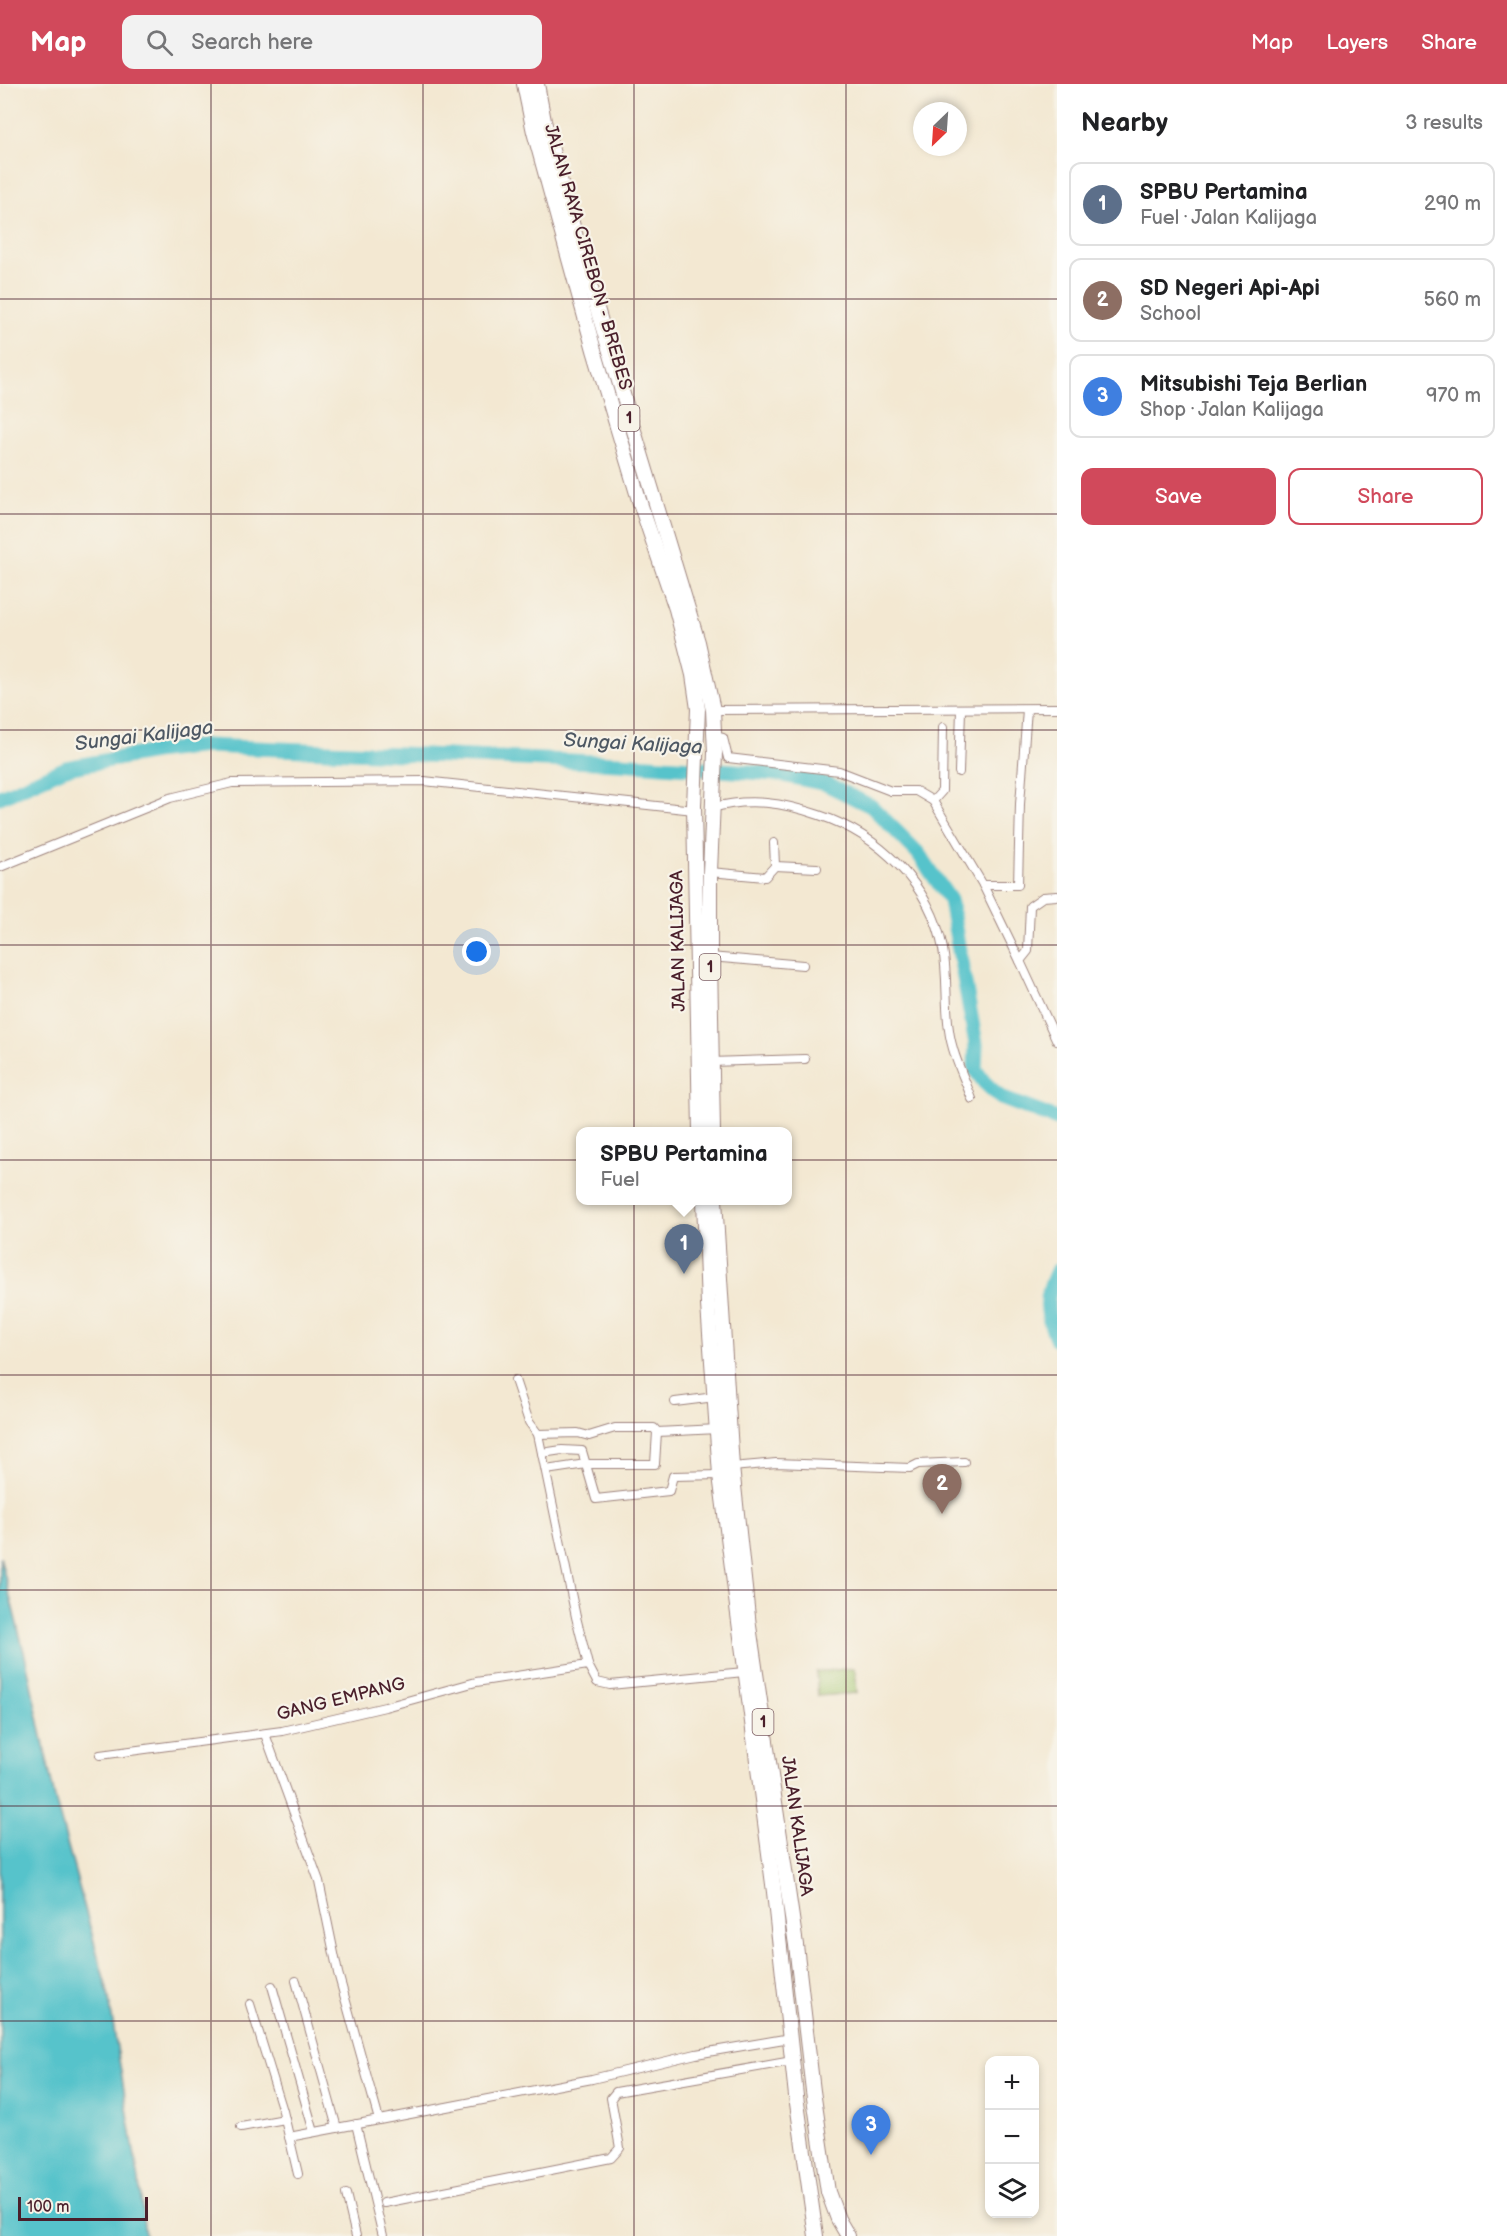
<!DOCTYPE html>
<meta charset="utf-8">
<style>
body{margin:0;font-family:"Balsamiq Sans",sans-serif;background:#f2f2f2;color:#202124}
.controls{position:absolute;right:18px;bottom:18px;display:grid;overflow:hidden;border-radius:12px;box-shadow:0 3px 9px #0003}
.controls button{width:54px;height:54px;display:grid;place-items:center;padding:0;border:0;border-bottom:2px solid #e0e0e0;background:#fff;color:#202124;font:30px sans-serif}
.compass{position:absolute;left:913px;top:18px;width:54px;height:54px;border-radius:50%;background:#fff;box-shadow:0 3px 9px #0003;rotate:205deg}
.scale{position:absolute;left:18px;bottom:15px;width:130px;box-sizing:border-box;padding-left:6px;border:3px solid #4a1f2b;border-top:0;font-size:16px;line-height:21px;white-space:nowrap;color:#4a1f2b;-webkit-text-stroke:4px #f7f3e8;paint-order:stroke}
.you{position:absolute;left:477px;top:868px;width:21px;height:21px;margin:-15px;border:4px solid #fff;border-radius:50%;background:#1a73e8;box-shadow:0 0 0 9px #1a73e833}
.badge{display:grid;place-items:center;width:39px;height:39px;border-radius:50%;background:#d1495b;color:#fff;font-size:20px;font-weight:700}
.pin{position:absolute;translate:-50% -50px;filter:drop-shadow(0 2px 3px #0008)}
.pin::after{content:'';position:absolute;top:32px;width:21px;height:18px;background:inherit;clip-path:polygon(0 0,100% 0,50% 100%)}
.popup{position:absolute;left:576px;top:1043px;width:216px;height:78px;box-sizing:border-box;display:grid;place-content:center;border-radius:12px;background:#fff;filter:drop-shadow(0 2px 4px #0005);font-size:20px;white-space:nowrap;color:#757577}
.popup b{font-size:22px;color:#202124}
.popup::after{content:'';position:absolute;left:50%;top:100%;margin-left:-12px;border:12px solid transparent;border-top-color:#fff}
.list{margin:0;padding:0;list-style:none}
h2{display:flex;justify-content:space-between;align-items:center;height:78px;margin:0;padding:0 24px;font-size:26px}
h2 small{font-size:20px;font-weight:400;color:#757577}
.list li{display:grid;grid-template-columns:39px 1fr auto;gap:18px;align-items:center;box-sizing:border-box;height:84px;margin:0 12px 12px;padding:0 12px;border:2px solid #e0e0e0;border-radius:12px}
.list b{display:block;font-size:22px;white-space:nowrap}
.list p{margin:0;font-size:20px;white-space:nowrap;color:#757577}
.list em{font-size:20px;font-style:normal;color:#757577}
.actions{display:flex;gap:12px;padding:18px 24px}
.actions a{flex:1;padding:14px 0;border:2px solid #d1495b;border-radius:12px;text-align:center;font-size:21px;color:#d1495b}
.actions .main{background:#d1495b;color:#fff}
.icon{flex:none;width:33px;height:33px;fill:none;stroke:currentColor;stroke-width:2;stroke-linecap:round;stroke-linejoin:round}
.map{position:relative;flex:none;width:1057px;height:2152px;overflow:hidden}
header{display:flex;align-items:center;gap:36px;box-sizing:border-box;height:84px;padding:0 30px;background:#d1495b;color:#fff}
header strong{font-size:28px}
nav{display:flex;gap:33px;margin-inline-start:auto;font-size:21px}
.search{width:420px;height:54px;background:#f2f2f2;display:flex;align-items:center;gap:15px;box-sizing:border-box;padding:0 21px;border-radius:12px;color:#757577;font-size:22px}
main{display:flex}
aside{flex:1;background:#fff}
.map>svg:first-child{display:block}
</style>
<header>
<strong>Map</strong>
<div class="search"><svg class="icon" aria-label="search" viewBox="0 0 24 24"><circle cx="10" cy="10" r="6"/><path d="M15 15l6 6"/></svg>Search here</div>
<nav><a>Map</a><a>Layers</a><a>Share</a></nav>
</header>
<main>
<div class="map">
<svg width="1057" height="2152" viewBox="0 0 1057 2152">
<rect width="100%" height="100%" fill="#f7f3e8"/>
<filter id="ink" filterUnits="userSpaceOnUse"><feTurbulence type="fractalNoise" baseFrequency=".0167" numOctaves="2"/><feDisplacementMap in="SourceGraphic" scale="12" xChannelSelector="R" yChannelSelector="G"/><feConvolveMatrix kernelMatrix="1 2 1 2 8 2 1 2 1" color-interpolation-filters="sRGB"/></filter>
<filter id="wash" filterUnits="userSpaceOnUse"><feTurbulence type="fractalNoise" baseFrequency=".008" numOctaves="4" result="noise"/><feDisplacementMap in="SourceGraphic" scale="24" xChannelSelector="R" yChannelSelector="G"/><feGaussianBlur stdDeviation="1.35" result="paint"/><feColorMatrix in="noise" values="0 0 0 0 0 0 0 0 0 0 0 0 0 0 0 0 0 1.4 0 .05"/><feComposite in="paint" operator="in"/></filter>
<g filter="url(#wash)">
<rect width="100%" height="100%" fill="#f3e8d2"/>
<polygon fill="#a3c771" stroke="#76734e" stroke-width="1.5" points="855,1584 857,1609 818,1612 816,1588"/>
<polygon fill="#56c3cb" stroke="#50717b" stroke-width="1.5" points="0,1473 26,1576 55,1715 108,1909 139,2097 145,2152 0,2152"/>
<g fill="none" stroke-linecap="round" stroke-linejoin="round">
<g stroke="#56c3cb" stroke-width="15">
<polyline points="0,713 66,684 154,668 206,662 619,679 778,690 826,700 871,722 918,769 950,816 976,960 975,985 984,998 1001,1014 1057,1035"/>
<path d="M 1057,1187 C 1044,1214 1045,1229 1057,1256"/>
</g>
</g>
</g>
<g filter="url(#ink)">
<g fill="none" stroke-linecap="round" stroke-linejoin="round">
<defs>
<g id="minor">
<polyline points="713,626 1057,624"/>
<polyline points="714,652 723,654 728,674 839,687 891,707 916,707 933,717 983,801 1020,877 1028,867 1030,822 1043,813 1057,812"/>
<polyline points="959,688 961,626"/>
<polyline points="933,717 942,707 943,643"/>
<path d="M 712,724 C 749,713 784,719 819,731 C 879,751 931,801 943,865 C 948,892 945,920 949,946 C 952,970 964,993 972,1015"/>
<polyline points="775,782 817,784"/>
<polyline points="0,783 170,714 232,699 424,697 694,726"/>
<polyline points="710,788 765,793 775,782 774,759"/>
<polyline points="983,801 1018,801 1020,720 1027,625"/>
<polyline points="710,873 803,881"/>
<polyline points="1020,877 1057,957"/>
<polyline points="711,978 805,975"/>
<polyline points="515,1296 529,1338 538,1350 576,1533 588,1581 597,1598 610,1601 744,1588"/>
<polyline points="675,1318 715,1313"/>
<polyline points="538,1350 578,1349 589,1352 615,1344 654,1344 657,1348 718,1345"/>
<polyline points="542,1369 562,1366 582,1367 596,1415 669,1407 673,1392 720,1391"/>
<polyline points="732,1383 776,1379 910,1384 918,1380 964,1378"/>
<polyline points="546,1386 586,1380 655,1380 657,1348"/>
<polyline points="265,1650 319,1797 338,1889 379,2036 289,2053"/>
<polyline points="100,1671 282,1647 385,1623 476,1598 588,1581"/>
<polyline points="296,1897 337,2044"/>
<polyline points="272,1902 314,2048"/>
<polyline points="250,1920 283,2027 298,2090"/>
<polyline points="379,2036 592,1995 696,1970 790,1954"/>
<polyline points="356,2040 383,2152"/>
<polyline points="241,2043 285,2035"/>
<polyline points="346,2110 356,2152"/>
<polyline points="384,2119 611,2074 620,2064 611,2014 616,2008 792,1977"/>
</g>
<g id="trunk">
<polyline points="524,0 534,48 594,266 639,416 676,525 693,591 698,625 694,722 700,1048"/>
<polyline points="537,0 544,37 582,175 698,558 713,626 715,669 710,788 710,873 713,1048"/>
<polyline points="704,1116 708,1221 720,1391 774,1808 796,2012 816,2152"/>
<polyline points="715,1116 732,1383 749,1542 796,1861 813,2007 828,2108 838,2135 848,2152"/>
</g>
</defs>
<use href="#minor" stroke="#9e847e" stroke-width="10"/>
<use href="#trunk" stroke="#9e847e" stroke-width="16"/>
<use href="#minor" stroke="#fff" stroke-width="8"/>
<use href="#trunk" stroke="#fff" stroke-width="14"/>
</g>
</g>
<path fill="none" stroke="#4a1f2b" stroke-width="1.5" stroke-opacity="0.55" d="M 211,0 L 211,2152M 423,0 L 423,2152M 634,0 L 634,2152M 846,0 L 846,2152M 0,215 L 1057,215M 0,430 L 1057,430M 0,646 L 1057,646M 0,861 L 1057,861M 0,1076 L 1057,1076M 0,1291 L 1057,1291M 0,1506 L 1057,1506M 0,1722 L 1057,1722M 0,1937 L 1057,1937"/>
<g text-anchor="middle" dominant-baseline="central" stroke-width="4.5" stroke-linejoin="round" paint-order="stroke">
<g fill="#f7f3e8" stroke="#7e5f64" stroke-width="1.5">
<rect x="618.5" y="321" width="21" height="26" rx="4.5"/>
<rect x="699.5" y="870" width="21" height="26" rx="4.5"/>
<rect x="752.5" y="1625" width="21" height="26" rx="4.5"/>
</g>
<g font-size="16" font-weight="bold" fill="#4a1f2b">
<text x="629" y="334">1</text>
<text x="710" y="883">1</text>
<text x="763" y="1638">1</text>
</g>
<g font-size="18" fill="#4a1f2b" stroke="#f7f3e8">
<text transform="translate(588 173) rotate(74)">JALAN RAYA CIREBON - BREBES</text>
<text transform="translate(678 857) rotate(-91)">JALAN KALIJAGA</text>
<text transform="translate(341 1615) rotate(-14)">GANG EMPANG</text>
<text transform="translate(797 1742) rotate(82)">JALAN KALIJAGA</text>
</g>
<g font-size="20" font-style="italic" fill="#4e5863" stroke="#f7f3e8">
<text transform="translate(144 652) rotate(-7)">Sungai Kalijaga</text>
<text transform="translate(633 660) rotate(3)">Sungai Kalijaga</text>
</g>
</g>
</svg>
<div class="controls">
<button>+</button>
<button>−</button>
<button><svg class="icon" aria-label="layers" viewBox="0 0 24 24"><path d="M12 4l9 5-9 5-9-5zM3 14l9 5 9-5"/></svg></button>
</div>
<svg class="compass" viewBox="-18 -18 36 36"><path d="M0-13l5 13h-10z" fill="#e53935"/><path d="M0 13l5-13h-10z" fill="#757577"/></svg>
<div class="scale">100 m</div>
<div class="you"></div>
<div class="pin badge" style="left:684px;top:1190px;background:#5c6f8a">1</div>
<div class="popup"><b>SPBU Pertamina</b>Fuel</div>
<div class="pin badge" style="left:942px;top:1430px;background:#8d6e63">2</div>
<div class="pin badge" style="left:871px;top:2071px;background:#3f7fe0">3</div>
</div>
<aside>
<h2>Nearby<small>3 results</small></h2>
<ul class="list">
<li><span class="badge" style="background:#5c6f8a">1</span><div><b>SPBU Pertamina</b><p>Fuel · Jalan Kalijaga</p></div><em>290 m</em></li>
<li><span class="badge" style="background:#8d6e63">2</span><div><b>SD Negeri Api-Api</b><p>School</p></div><em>560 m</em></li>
<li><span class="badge" style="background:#3f7fe0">3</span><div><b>Mitsubishi Teja Berlian</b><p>Shop · Jalan Kalijaga</p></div><em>970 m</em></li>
</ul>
<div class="actions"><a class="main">Save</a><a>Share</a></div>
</aside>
</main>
